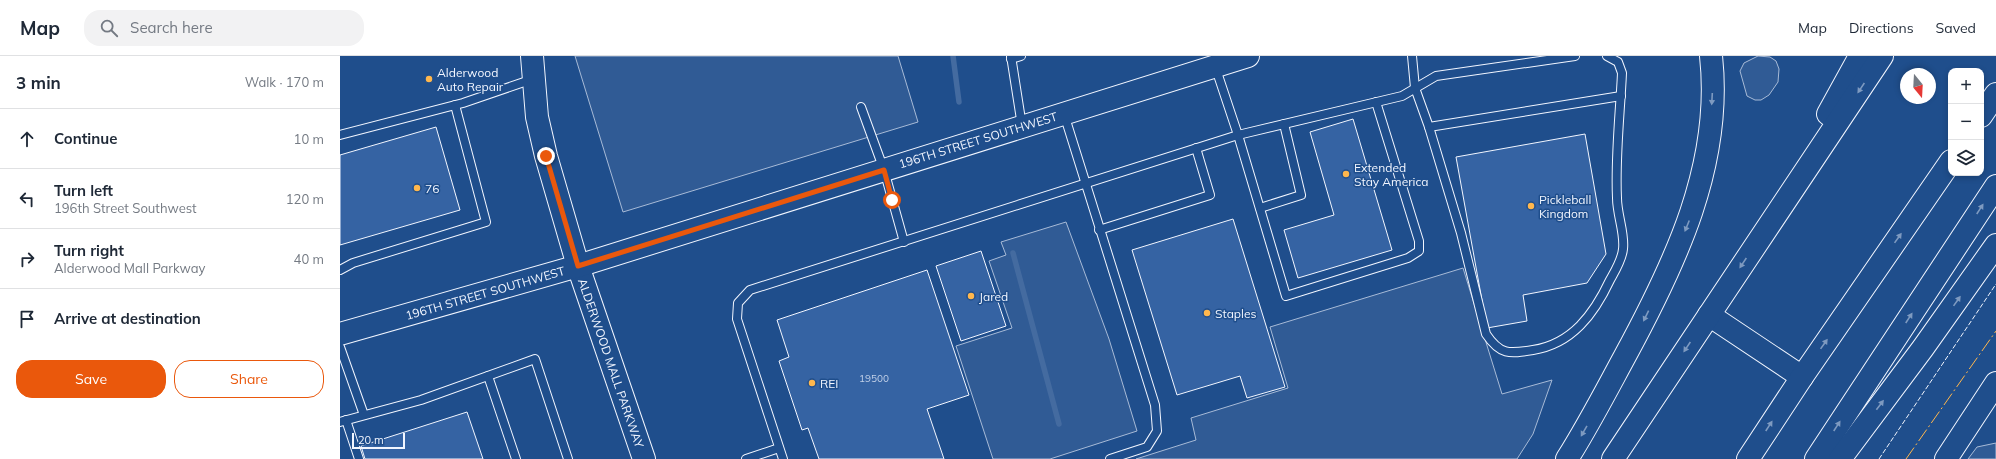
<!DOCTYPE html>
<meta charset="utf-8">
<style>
body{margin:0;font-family:Mulish,sans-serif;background:#f2f2f3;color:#1f2937}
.controls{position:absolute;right:12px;top:12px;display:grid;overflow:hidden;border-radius:8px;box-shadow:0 2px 6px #0003}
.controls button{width:36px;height:36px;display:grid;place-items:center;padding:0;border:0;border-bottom:1px solid #e0e1e3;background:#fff;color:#1f2937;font:20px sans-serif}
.compass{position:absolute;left:1560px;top:12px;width:36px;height:36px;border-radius:50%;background:#fff;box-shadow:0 2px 6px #0003;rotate:162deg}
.scale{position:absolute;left:12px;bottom:10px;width:53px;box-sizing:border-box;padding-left:4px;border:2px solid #f2f6ff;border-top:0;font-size:11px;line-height:14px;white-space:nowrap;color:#f2f6ff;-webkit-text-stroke:3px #1f4e8c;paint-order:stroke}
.stop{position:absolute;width:12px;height:12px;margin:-9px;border:3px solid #ea580c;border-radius:50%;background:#fff}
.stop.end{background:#ea580c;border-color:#fff;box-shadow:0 1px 4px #0008}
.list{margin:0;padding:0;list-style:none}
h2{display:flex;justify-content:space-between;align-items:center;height:52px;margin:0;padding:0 16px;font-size:17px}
h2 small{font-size:13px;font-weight:400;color:#747a83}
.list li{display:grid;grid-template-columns:26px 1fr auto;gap:12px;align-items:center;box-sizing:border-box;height:60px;padding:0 16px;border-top:1px solid #e0e1e3}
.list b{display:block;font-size:15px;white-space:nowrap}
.list p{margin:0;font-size:13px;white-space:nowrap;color:#747a83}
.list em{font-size:13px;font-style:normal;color:#747a83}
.actions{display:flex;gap:8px;padding:12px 16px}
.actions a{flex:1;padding:9px 0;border:1px solid #ea580c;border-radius:16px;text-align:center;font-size:14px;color:#ea580c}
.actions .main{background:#ea580c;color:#fff}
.icon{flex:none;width:22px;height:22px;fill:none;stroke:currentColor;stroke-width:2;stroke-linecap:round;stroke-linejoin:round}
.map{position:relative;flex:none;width:1656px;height:403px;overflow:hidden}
header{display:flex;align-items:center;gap:24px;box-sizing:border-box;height:56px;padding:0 20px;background:#fff;border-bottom:1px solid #e0e1e3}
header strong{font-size:19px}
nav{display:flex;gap:22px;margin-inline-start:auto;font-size:14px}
.search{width:280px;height:36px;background:#f2f2f3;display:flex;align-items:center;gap:10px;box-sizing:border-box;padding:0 14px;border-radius:16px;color:#747a83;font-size:15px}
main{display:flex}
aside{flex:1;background:#fff}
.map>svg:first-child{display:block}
</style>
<header>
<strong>Map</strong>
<div class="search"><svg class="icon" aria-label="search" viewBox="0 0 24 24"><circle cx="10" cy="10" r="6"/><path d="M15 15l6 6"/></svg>Search here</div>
<nav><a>Map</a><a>Directions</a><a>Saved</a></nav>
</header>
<main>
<aside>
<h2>3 min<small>Walk · 170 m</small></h2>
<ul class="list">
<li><svg class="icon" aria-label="ahead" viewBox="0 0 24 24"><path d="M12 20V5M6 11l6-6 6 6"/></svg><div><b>Continue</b></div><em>10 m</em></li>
<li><svg class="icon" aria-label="left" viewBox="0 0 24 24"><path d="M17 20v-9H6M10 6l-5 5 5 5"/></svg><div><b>Turn left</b><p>196th Street Southwest</p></div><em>120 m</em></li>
<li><svg class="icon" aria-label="right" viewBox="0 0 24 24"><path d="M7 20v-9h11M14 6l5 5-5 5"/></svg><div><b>Turn right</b><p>Alderwood Mall Parkway</p></div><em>40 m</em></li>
<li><svg class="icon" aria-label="arrive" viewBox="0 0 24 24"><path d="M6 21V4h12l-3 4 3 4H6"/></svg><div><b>Arrive at destination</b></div></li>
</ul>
<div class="actions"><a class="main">Save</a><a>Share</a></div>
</aside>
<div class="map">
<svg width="1656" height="403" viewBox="0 0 1656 403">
<rect width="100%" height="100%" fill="#1f4e8c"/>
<g fill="#305b95" stroke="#a8bbd7">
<polygon points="235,0 558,0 578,66 283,156"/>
<polygon points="1418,0 1430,1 1436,5 1439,13 1438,26 1429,39 1421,44 1415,44 1407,40 1400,15 1404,7"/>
<polygon points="726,166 769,283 797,375 710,403 653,403 616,290 672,272 649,205 666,199 661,186"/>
<polygon points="1123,212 1162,338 1212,324 1193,378 1177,403 796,403 856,384 851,362 948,332 930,271"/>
<polygon points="1656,387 1656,403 1628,403 1637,391"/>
</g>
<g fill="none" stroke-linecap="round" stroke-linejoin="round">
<g stroke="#446ba0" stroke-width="5.5">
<polyline points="613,0 619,46"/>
<polyline points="673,197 719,368"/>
</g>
</g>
<g fill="#3563a3" stroke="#f2f6ff">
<polygon points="1013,63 1052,194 958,222 944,174 994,159 970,76"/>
<polygon points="96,71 120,154 0,189 0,99"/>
<polygon points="1245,78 1266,198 1247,227 1183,239 1187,265 1147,272 1116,101"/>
<polygon points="893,163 945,331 907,342 900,320 837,339 792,194"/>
<polygon points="641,195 666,270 621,285 596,210"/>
<polygon points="587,214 629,339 587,353 604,403 479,403 468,372 462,374 439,305 449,301 437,264"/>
<polygon points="127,356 143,403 25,403 21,390"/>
</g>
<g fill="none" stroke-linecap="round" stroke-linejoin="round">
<defs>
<g id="service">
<polyline points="671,0 682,70"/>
<polyline points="1072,0 1075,32 1089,71 1281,40"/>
<polyline points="671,3 681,0"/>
<polyline points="875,10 898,79 946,240 1068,202 1079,195 1079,185 1036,46"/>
<polyline points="521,51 544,114 564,186"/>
<polyline points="724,58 815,349 817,375 807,391 770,403"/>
<path d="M 1089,71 L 1121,177 L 1146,278 C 1160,299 1169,298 1193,294 C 1232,288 1254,258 1270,224 C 1275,215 1282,204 1283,193 C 1285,177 1277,159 1277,142 C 1275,101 1280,59 1282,17 L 1278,6 L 1267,0"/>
<polyline points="0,79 123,47 193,23"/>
<polyline points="920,152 961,139 944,68"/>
<polyline points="759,174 870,139 856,92"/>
<polyline points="0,214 13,207 146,166 115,49"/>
<polyline points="0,291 24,359"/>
<polyline points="148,320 176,403"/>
<polyline points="6,364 19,403"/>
<polyline points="0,366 81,344 195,303 228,403"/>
<polyline points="406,403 439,392"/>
<polyline points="443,403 397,263 398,247 410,234 898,79 1062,40 1096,20 1235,0"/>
</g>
<polyline id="secondary" points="1606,403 1656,327"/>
<g id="primary">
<polyline points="192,0 197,61 206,100 238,210 304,403"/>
<polyline points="0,278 238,210 908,0"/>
</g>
<g id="motorway">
<polyline points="1488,58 1520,0"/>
<polyline points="1641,60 1656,38"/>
<polyline points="1369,259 1462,321"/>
<path d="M 1227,403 C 1248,370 1266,335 1285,300 C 1335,208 1383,108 1371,0"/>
<polyline points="1273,403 1542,0"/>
<polyline points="1408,403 1462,321 1611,105"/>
<polyline points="1476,403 1656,130"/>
<polyline points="1500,403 1583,292 1656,189"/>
</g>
</defs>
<use href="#service" stroke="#f2f6ff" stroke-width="10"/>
<use href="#secondary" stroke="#f2f6ff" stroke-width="24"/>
<use href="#primary" stroke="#f2f6ff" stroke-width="24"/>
<use href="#motorway" stroke="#f2f6ff" stroke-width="24"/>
<use href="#service" stroke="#1f4e8c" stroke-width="8"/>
<use href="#secondary" stroke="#1f4e8c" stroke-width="22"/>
<use href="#primary" stroke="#1f4e8c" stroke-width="22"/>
<use href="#motorway" stroke="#1f4e8c" stroke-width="22"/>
<polyline stroke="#f2f6ff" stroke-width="1" stroke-dasharray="5 2" stroke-linecap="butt" points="1539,403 1656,228"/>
<polyline stroke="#ffb74d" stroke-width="1" stroke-dasharray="14 3 2 3" stroke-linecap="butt" points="1566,403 1656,275"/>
</g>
<defs><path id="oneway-solid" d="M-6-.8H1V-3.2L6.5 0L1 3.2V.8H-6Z"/></defs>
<g fill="#7e9ac0">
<use href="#oneway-solid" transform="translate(1521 32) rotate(124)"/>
<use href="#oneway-solid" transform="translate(1372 43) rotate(93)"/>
<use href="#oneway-solid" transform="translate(1640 153) rotate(-57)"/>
<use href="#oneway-solid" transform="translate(1347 170) rotate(112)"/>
<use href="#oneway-solid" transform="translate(1558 182) rotate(-55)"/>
<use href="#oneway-solid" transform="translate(1403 207) rotate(124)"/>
<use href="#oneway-solid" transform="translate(1617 245) rotate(-55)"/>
<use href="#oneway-solid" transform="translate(1306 260) rotate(116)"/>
<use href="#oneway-solid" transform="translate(1569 262) rotate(-57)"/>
<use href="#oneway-solid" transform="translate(1484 288) rotate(-55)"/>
<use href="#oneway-solid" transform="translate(1347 291) rotate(124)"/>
<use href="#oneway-solid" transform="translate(1540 349) rotate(-53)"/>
<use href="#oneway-solid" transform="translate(1429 370) rotate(-57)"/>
<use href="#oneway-solid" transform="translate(1497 370) rotate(-57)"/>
<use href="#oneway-solid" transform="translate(1244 375) rotate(120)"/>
</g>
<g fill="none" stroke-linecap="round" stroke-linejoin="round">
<polyline stroke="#ea580c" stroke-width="5" points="206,100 238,210 544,114 552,144"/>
</g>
<g fill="#ffb74d" stroke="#1f4e8c" stroke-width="1.5">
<circle cx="89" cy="23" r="4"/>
<circle cx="1006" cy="118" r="4"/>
<circle cx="77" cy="132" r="4"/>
<circle cx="1191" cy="150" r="4"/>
<circle cx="631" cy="240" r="4"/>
<circle cx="867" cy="257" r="4"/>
<circle cx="472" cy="327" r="4"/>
</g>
<g text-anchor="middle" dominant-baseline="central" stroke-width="3" stroke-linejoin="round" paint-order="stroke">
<g font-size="10" fill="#c3d1e8">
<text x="534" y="322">19500</text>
</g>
<g font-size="12" fill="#f2f6ff" stroke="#1f4e8c" text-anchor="start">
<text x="97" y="16">Alderwood<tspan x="97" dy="14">Auto Repair</tspan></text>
<text x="1014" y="111">Extended<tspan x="1014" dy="14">Stay America</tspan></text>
<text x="85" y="132">76</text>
<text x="1199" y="143">Pickleball<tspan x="1199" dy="14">Kingdom</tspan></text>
<text x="639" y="240">Jared</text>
<text x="875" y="257">Staples</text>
<text x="480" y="327">REI</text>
</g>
<g font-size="12" fill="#f2f6ff" stroke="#1f4e8c">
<text transform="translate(638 84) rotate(-17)">196TH STREET SOUTHWEST</text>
<text transform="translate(145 237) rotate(-16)">196TH STREET SOUTHWEST</text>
<text transform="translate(271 307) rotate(71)">ALDERWOOD MALL PARKWAY</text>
</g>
</g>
</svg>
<div class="controls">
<button>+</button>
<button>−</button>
<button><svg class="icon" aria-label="layers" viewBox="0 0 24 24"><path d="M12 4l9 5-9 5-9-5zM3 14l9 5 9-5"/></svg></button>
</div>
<svg class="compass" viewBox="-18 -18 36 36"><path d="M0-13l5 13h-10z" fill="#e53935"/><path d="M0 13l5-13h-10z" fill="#747a83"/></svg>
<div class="scale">20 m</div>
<div class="stop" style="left:552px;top:144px"></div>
<div class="stop end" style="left:206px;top:100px"></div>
</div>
</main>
